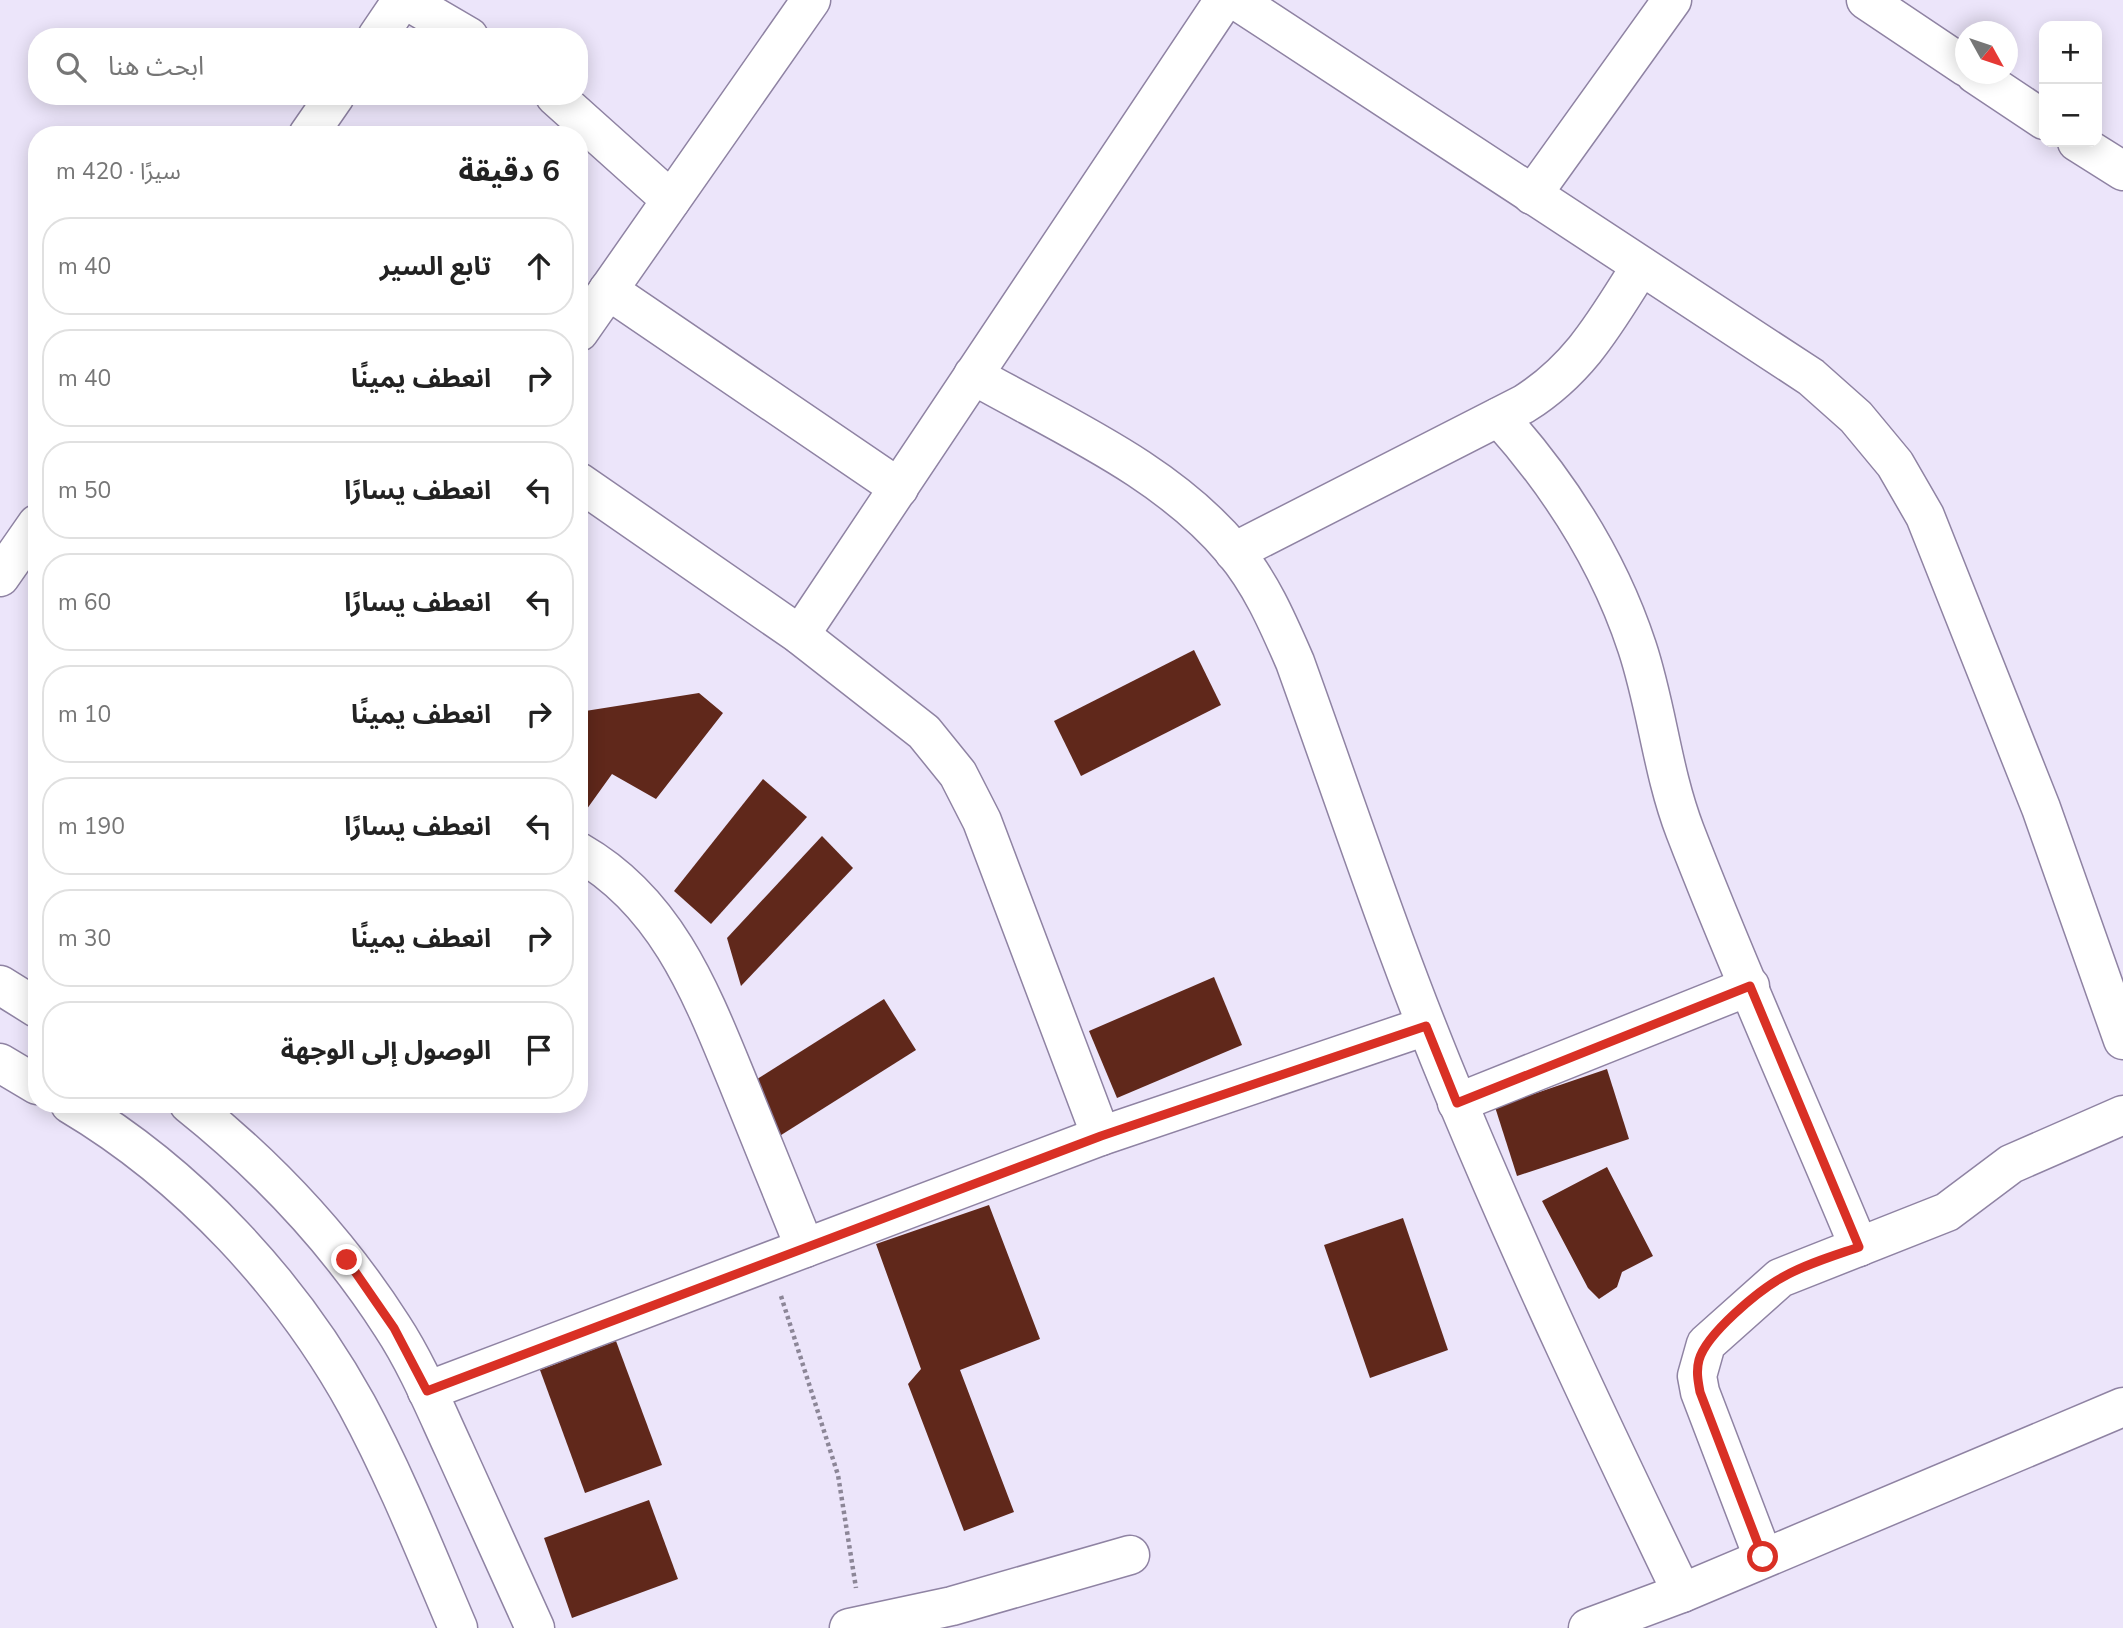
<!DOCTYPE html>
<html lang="ar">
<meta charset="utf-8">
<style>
body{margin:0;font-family:"Nunito Sans","Noto Sans Arabic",sans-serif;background:#f2f2f2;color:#222;direction:rtl}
.controls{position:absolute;right:21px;top:21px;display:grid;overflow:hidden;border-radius:14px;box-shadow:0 4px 18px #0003}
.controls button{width:63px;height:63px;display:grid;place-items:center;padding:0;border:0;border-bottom:2px solid #e0e0e0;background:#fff;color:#222;font:35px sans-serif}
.compass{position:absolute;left:1955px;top:21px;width:63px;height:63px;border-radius:50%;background:#fff;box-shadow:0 4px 18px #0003;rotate:130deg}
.stop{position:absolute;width:21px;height:21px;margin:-16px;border:5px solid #d93025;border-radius:50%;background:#fff}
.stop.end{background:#d93025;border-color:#fff;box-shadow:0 2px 7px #0008}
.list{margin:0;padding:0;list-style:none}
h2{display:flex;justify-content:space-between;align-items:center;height:91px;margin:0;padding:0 28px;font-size:30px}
h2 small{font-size:23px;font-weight:400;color:#767676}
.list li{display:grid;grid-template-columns:46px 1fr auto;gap:21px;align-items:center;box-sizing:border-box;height:98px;margin:0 14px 14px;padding:0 14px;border:2px solid #e0e0e0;border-radius:28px}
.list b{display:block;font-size:26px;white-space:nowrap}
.list em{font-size:23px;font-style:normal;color:#767676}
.icon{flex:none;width:38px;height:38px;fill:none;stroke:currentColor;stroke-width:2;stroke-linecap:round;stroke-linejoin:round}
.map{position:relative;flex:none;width:2123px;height:1628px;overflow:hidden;direction:ltr}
.search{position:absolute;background:#fff;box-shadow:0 4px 18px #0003;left:28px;top:28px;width:560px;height:77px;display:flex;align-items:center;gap:18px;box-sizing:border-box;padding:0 24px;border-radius:28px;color:#767676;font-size:26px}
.panel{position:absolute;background:#fff;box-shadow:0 4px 18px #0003;left:28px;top:126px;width:560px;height:987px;border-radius:28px;direction:rtl}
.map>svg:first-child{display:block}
</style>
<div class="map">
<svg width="2123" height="1628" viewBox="0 0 2123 1628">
<rect width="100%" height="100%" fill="#ece5fa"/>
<g fill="#60281b">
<polygon points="1194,650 1221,705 1081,776 1054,721"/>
<polygon points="699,693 723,713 656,799 612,774 579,820 579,712"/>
<polygon points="763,779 807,817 711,924 674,891"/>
<polygon points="822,836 853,868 741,986 727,938"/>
<polygon points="1214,977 1242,1045 1117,1098 1089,1031"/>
<polygon points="884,999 916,1050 778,1137 746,1086"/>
<polygon points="1607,1069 1629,1139 1517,1176 1495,1107"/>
<polygon points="1607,1167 1653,1256 1622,1272 1617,1287 1599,1299 1588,1288 1542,1201"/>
<polygon points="989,1205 1040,1339 960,1370 1014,1512 964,1531 908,1384 921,1369 876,1244"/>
<polygon points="1403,1218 1448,1350 1370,1378 1324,1245"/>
<polygon points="616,1341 662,1465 585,1493 540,1370"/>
<polygon points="649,1500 678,1579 572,1618 544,1538"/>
</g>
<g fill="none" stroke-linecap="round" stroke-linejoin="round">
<defs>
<g id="minor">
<polyline points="406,0 469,37"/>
<polyline points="1236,0 1811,377 1856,417 1895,464 1925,516 2041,808 2123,1040"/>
<polyline points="1866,0 1966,67"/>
<polyline points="377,37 402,0"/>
<polyline points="1975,74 2044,120"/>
<polyline points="555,96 671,200"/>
<polyline points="308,135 335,96"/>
<polyline points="2077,142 2123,171"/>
<polyline points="1532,195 1672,0"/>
<polyline points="608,290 899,488"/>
<polyline points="579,332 811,0"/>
<path d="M 973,375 C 1063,426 1166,470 1233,550 C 1261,583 1278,623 1295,662 C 1348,809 1397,959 1458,1103 C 1527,1269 1604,1431 1682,1593"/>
<path d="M 1499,417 C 1560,485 1608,559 1637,647 C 1657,707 1662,771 1685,831 C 1739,971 1801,1108 1859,1247"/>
<polyline points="579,482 800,635 924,732 958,774 982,821 1101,1136"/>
<path d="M 1234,552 L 1524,404 C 1581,368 1606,321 1641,266"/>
<polyline points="0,577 37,524"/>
<polyline points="800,635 1224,0"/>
<path d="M 579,852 C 668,903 702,995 739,1085 C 761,1139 783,1194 805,1248"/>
<polyline points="1457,1103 1750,986"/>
<polyline points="427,1391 1101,1136 1426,1026"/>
<polyline points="1763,1557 1700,1392 1697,1376 1706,1344 1780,1278 1947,1212 2011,1164 2123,1115"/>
<polyline points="849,1628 952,1606 1130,1555"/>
<polyline points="1588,1628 1682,1593 2123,1407"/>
</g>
<g id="tertiary">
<polyline points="0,985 37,1008"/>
<polyline points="0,1063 37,1085"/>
<path d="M 70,1104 C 188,1174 291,1285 357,1405 C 396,1477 426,1553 458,1628"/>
<path d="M 189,1104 C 269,1168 337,1240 392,1326 C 417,1364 435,1408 454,1449 C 481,1509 508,1568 535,1628"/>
</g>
</defs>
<use href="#minor" stroke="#8f83a3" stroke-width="41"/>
<use href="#tertiary" stroke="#8f83a3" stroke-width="41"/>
<polyline stroke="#8c8697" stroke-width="4.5" stroke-dasharray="3.5 3.5" stroke-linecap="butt" points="781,1296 838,1475 856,1588"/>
<use href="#minor" stroke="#fff" stroke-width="38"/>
<use href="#tertiary" stroke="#fff" stroke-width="38"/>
</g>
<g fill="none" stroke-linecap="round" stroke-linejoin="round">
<path stroke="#d93025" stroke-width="9" d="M 347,1260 L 394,1328 L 427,1391 L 1101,1136 L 1426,1026 L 1457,1103 L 1750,986 L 1859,1247 C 1833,1256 1806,1264 1783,1277 C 1759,1290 1706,1334 1699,1360 C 1696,1371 1698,1381 1700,1392 L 1763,1557"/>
</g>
</svg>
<div class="controls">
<button>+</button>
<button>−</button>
</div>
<svg class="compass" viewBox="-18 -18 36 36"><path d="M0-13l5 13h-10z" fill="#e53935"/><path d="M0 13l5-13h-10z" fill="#767676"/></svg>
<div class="stop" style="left:1763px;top:1557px"></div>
<div class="stop end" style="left:347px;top:1260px"></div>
<div class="search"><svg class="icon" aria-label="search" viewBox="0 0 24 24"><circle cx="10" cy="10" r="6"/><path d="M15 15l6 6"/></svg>ابحث هنا</div>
<section class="panel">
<h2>6 دقيقة<small>سيرًا · 420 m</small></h2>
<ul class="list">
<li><svg class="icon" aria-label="ahead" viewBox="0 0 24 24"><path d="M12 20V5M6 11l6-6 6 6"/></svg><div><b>تابع السير</b></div><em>40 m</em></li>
<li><svg class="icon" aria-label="right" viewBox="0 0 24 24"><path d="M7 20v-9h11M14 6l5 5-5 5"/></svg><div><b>انعطف يمينًا</b></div><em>40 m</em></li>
<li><svg class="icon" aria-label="left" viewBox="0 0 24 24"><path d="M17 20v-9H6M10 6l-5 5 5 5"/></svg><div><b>انعطف يسارًا</b></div><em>50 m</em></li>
<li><svg class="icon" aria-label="left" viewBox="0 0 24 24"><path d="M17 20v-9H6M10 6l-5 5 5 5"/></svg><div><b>انعطف يسارًا</b></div><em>60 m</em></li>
<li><svg class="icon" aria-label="right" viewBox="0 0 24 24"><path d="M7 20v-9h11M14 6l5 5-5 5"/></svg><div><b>انعطف يمينًا</b></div><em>10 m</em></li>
<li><svg class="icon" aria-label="left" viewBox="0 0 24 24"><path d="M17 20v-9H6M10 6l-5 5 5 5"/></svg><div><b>انعطف يسارًا</b></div><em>190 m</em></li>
<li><svg class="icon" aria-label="right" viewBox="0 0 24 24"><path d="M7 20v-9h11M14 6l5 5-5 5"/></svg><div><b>انعطف يمينًا</b></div><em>30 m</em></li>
<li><svg class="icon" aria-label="arrive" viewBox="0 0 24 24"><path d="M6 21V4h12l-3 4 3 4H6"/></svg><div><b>الوصول إلى الوجهة</b></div></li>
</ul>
</section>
</div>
